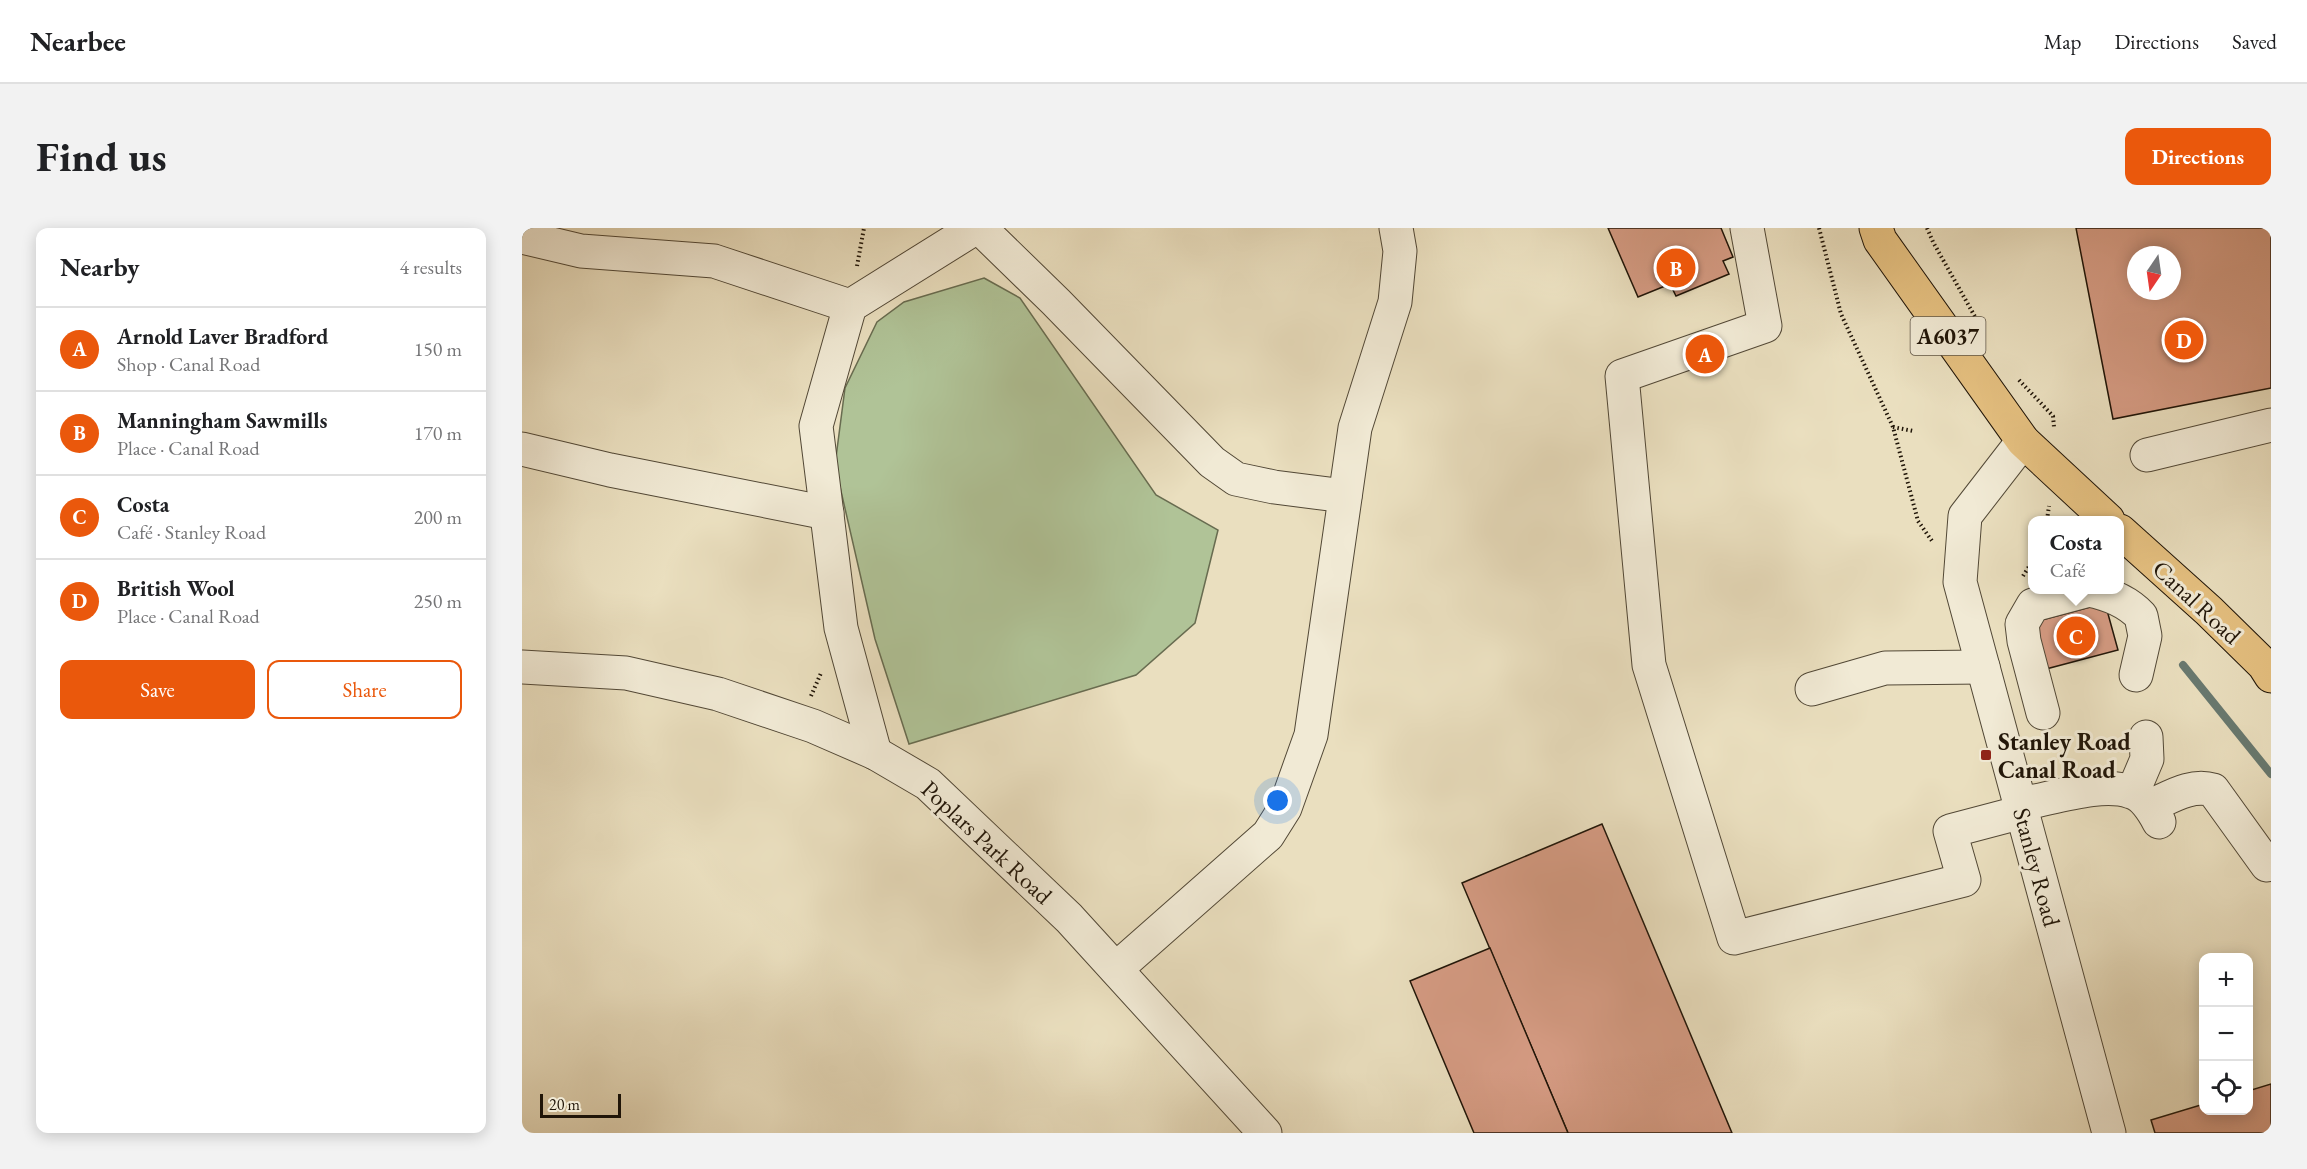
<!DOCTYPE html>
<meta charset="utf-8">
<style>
body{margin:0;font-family:"EB Garamond",serif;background:#f2f2f2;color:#202124}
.controls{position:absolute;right:18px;bottom:18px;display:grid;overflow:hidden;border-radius:12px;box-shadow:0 3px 15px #0003}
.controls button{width:54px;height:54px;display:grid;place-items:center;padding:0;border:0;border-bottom:2px solid #e0e0e0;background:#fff;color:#202124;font:30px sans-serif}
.compass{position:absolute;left:1605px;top:18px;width:54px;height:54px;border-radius:50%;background:#fff;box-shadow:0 3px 15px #0003;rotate:193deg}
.scale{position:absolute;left:18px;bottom:15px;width:81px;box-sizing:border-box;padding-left:6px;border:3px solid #201508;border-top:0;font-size:16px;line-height:21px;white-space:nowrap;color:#201508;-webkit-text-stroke:4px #f1ead5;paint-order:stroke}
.you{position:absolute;left:756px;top:573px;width:21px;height:21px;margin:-15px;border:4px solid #fff;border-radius:50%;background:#1a73e8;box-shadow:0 0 0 9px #1a73e833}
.badge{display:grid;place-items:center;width:39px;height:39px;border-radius:50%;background:#ea580c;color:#fff;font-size:20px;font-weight:700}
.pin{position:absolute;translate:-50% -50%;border:3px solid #fff;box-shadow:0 2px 6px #0006}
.popup{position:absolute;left:1506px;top:288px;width:96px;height:78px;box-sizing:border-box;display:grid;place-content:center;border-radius:12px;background:#fff;filter:drop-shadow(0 2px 4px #0005);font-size:20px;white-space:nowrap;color:#757577}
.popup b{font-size:22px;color:#202124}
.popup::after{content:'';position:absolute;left:50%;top:100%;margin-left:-12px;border:12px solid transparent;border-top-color:#fff}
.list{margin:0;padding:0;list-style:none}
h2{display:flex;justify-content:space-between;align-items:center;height:78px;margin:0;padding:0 24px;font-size:26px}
h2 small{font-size:20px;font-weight:400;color:#757577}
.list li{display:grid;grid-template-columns:39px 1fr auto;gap:18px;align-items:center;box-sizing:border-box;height:84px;padding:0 24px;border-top:2px solid #e0e0e0}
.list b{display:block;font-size:22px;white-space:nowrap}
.list p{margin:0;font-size:20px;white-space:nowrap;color:#757577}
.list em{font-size:20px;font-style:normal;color:#757577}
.actions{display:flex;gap:12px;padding:18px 24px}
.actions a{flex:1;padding:14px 0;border:2px solid #ea580c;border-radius:12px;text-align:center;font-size:21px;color:#ea580c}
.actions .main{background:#ea580c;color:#fff}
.icon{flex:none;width:33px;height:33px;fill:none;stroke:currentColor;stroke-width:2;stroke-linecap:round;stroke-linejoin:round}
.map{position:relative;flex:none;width:1749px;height:905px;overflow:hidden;border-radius:12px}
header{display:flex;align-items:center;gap:36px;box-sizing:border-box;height:84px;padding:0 30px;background:#fff;border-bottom:2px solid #e0e0e0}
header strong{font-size:28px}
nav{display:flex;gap:33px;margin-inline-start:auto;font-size:21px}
.intro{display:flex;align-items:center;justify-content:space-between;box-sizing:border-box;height:144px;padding:0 36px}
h1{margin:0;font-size:42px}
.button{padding:15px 27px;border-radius:12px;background:#ea580c;color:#fff;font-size:21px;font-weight:700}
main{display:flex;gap:36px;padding:0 36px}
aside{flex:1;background:#fff;border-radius:12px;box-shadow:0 3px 15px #0003}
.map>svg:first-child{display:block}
</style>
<header>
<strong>Nearbee</strong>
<nav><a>Map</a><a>Directions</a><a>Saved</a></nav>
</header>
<div class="intro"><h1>Find us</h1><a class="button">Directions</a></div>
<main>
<aside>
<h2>Nearby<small>4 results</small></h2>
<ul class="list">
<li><span class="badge">A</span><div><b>Arnold Laver Bradford</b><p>Shop · Canal Road</p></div><em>150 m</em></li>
<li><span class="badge">B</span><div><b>Manningham Sawmills</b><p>Place · Canal Road</p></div><em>170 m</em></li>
<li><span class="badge">C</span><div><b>Costa</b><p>Café · Stanley Road</p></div><em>200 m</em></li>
<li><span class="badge">D</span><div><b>British Wool</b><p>Place · Canal Road</p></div><em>250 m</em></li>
</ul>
<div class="actions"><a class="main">Save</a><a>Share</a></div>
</aside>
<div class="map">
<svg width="1749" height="905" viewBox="0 0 1749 905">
<rect width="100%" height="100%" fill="#eadfbf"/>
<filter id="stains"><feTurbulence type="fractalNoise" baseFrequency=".00333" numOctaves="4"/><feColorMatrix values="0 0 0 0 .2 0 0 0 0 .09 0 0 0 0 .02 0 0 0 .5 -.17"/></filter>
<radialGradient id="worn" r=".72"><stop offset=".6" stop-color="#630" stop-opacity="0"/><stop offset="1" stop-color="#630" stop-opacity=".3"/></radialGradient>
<polygon fill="#b0c397" stroke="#686c50" stroke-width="1.5" points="462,50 498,70 634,267 696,302 673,395 614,447 387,516 353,411 313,237 323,160 355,94 382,74"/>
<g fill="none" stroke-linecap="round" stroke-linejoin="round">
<polyline stroke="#687970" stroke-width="8" points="1661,437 1749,546"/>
</g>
<g fill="#d59b83" stroke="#201508" stroke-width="1.5" fill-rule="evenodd">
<polygon points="1086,0 1199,0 1211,29 1201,33 1207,46 1154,68 1148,56 1116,69"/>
<path d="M 1554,0 L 1749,0 L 1749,160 L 1591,191 ZM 1614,27 L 1650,27 L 1650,63 L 1614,63 Z"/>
<polygon points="1583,375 1596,422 1524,441 1512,394"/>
<polygon points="1080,596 1210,905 1046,905 940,655"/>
<polygon points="968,720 1046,905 952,905 888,753"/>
<polygon points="1749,856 1749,905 1633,905 1629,892 1682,876 1682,882 1726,882 1726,863"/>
</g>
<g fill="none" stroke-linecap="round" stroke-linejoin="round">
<defs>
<g id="minor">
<polyline points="458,0 534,74 690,234 714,251 752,259 823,268"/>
<polyline points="1225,0 1243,98 1100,148 1127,437 1212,710 1442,652 1428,603 1500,584"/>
<polyline points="0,9 59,23 192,33 328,78"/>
<polyline points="1501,213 1443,288 1438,354 1587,905"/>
<polyline points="0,221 88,242 305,285"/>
<polyline points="1625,227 1749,197"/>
<path d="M 1567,362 C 1587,366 1605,373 1619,388 L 1623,408 L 1614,447"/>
<polyline points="0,439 104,445 196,466 291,498 353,525 406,556 547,690 743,905"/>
<polyline points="1290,461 1363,440 1461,439"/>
<polyline points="1521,485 1502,413 1500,396 1511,377 1567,362"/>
<polyline points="353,525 319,400 294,198 328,78 453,0"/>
<polyline points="1611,564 1625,531 1624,509"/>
<path d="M 1498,576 C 1529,571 1580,553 1609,564 C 1623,568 1631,583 1637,594"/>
<path d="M 1628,578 C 1647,570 1669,555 1691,562 L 1745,637"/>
<polyline points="594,741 746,607 763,580 789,507 833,200 873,74 878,23 874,0"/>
</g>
<g id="major">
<polyline points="1354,0 1358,12 1501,213 1586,292"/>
<polyline points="1598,303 1687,383 1742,437 1749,448"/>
</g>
</defs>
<use href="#minor" stroke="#524836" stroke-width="35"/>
<use href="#major" stroke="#201508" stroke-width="35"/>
<g stroke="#201508" stroke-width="4" stroke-dasharray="1.5 3" stroke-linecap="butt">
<polyline points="1297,0 1319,86 1371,199 1396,293 1410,313"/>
<polyline points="1405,0 1411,14 1456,94"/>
<polyline points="335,38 342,0"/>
<polyline points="1497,152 1531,188 1532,199"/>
<polyline points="1371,199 1391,203"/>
<polyline points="1525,292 1527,278"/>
<polyline points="1501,348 1510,334"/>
<polyline points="289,468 299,445"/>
</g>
<use href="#minor" stroke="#f1ead5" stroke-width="33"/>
<use href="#major" stroke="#e5c080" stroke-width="33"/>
</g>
<rect fill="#8f2418" stroke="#f1ead5" stroke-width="2" x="1458" y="521" width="12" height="12" rx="3"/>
<g text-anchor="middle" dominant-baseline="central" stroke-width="6" stroke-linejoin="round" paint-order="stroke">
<rect fill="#f1ead5" stroke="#5f5546" stroke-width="1.5" x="1388.5" y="89" width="75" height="38" rx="4.5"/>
<g font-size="22" font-weight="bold" fill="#201508">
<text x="1426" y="108">A6037</text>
</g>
<g font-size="24" fill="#201508" stroke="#f1ead5">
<text transform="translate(1675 374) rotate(43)">Canal Road</text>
<text transform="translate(465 614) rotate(43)">Poplars Park Road</text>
<text transform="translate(1515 639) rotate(75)">Stanley Road</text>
</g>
<g font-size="24" font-weight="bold" fill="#201508" stroke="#f1ead5" text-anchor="start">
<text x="1476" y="513">Stanley Road<tspan x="1476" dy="28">Canal Road</tspan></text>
</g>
</g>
<rect width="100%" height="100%" filter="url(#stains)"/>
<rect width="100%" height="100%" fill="url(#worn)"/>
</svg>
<div class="controls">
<button>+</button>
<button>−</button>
<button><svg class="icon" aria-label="locate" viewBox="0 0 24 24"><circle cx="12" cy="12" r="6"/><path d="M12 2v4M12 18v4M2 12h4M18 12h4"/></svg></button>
</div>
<svg class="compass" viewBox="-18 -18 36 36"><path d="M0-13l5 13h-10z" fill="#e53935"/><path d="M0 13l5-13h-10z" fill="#757577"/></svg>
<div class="scale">20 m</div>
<div class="you"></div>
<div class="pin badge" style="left:1183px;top:126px">A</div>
<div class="pin badge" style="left:1154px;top:40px">B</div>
<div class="pin badge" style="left:1554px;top:408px">C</div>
<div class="popup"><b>Costa</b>Café</div>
<div class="pin badge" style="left:1662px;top:112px">D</div>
</div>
</main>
